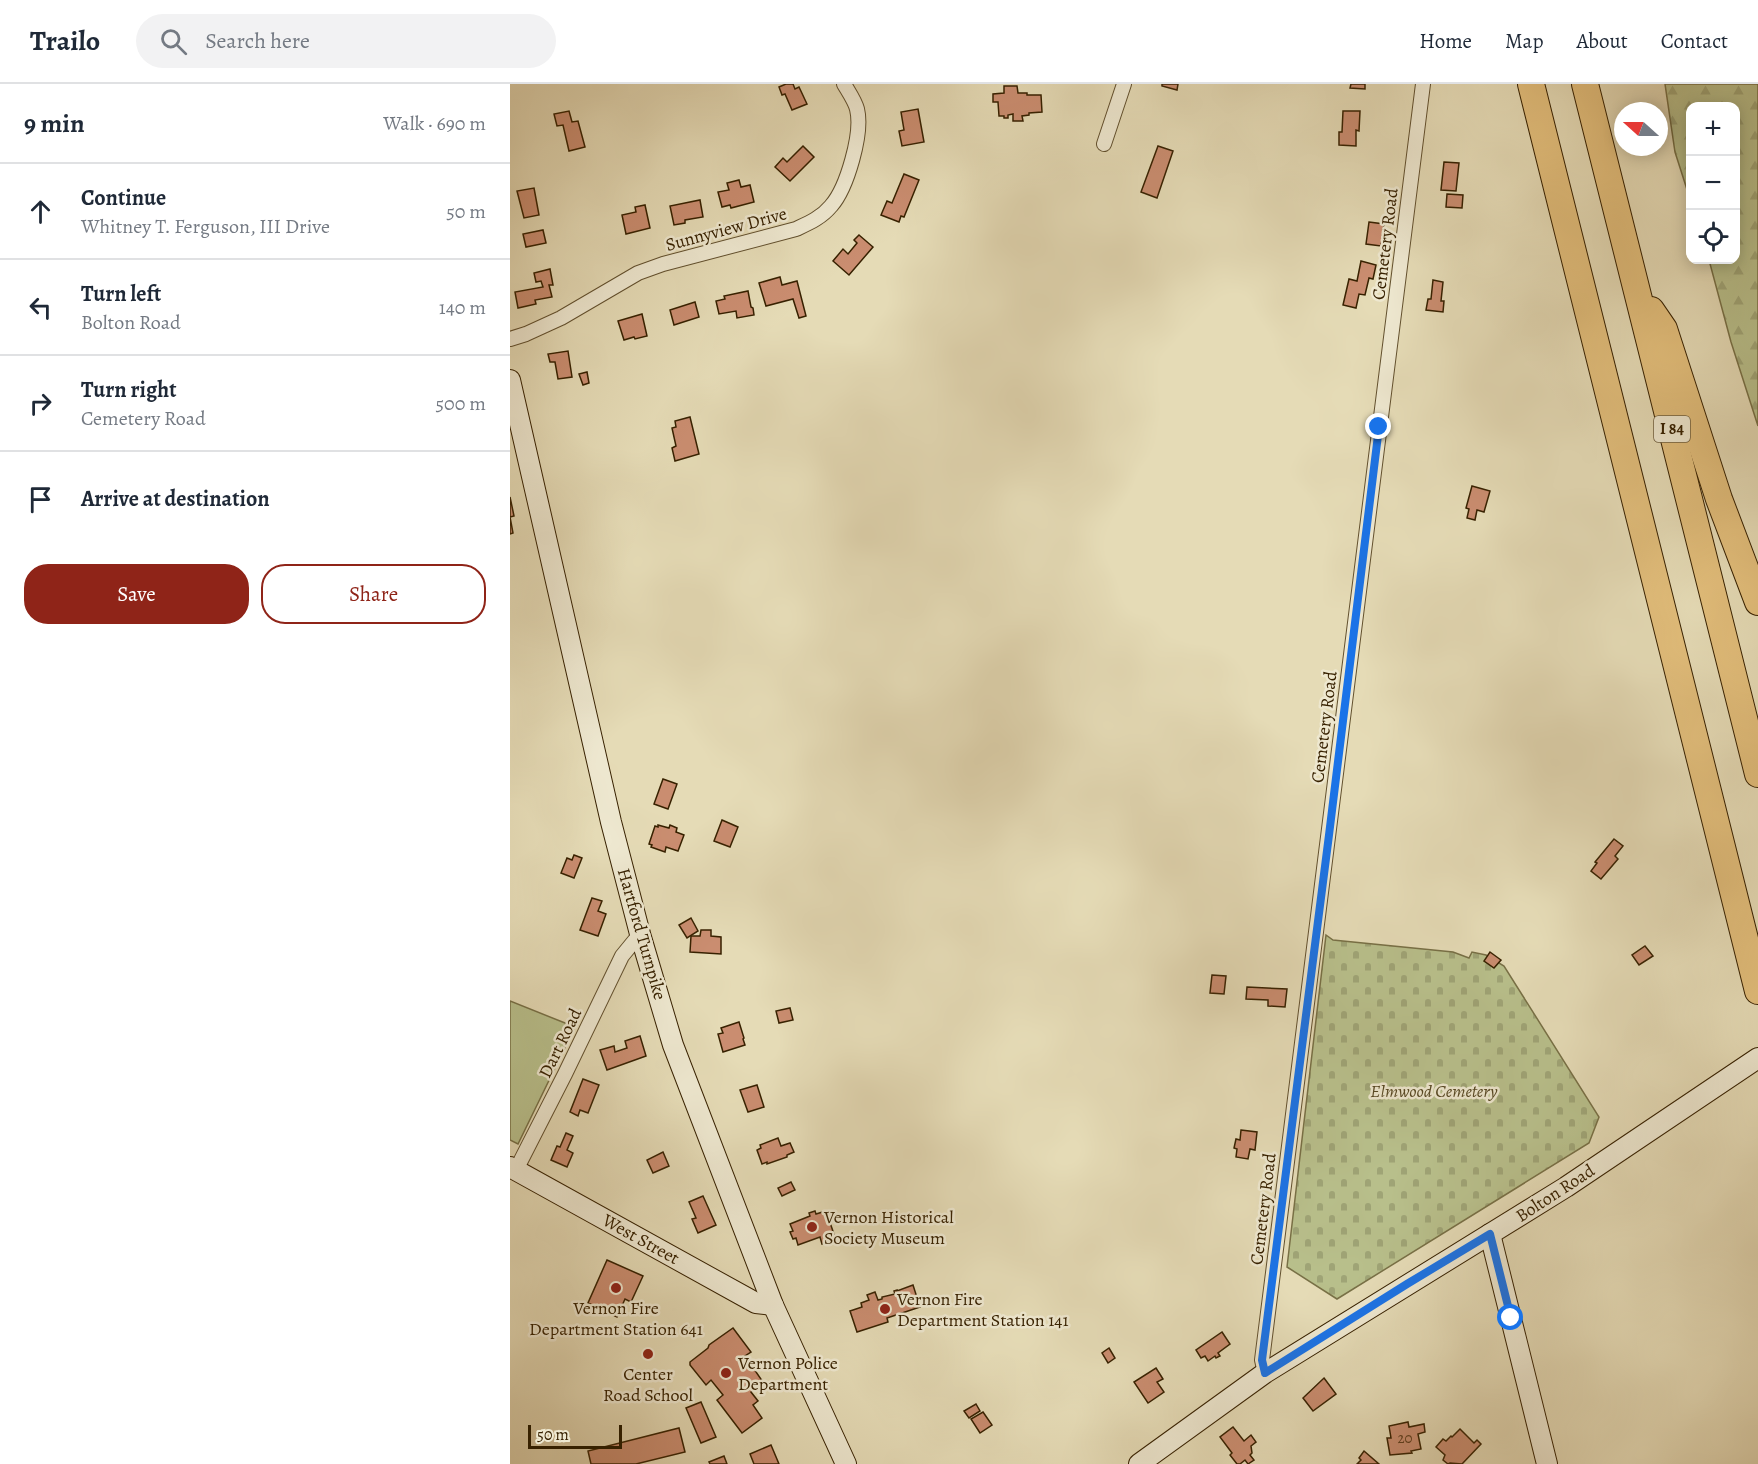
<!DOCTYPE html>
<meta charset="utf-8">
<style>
body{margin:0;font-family:Alegreya,serif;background:#f2f2f3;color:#1f2937}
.controls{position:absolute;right:18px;top:18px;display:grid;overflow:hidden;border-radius:12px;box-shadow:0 3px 15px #0003}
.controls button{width:54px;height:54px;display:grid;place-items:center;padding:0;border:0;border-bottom:2px solid #e0e1e3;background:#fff;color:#1f2937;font:30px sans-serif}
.compass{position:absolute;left:1104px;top:18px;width:54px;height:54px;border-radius:50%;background:#fff;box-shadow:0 3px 15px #0003;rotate:291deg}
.scale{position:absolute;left:18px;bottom:15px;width:94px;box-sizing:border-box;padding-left:6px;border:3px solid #372100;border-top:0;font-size:16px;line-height:21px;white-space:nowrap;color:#372100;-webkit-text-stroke:4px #eee8d0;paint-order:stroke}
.stop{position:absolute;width:18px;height:18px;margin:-14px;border:4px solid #1a73e8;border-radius:50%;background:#fff}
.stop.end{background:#1a73e8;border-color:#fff;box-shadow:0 2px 6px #0008}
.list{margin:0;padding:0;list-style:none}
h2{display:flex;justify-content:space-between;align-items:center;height:78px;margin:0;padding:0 24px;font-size:26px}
h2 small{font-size:20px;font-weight:400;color:#747a83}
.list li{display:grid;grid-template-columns:39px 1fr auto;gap:18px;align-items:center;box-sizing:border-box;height:96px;padding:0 24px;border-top:2px solid #e0e1e3}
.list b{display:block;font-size:22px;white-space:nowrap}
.list p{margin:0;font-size:20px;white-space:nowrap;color:#747a83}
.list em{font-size:20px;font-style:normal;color:#747a83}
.actions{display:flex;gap:12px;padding:18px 24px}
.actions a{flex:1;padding:14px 0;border:2px solid #8f2418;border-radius:24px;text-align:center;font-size:21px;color:#8f2418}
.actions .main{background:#8f2418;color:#fff}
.icon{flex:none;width:33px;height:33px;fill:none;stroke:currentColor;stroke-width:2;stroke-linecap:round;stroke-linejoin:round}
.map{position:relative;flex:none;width:1248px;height:1380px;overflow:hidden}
header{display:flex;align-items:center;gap:36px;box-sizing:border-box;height:84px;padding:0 30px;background:#fff;border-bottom:2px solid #e0e1e3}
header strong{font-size:28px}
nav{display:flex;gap:33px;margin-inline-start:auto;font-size:21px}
.search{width:420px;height:54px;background:#f2f2f3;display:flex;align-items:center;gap:15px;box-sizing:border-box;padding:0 21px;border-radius:33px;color:#747a83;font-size:22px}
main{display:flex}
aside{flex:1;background:#fff}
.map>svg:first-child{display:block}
</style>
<header>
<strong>Trailo</strong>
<div class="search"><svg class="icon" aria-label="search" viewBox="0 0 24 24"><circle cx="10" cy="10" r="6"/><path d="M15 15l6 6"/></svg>Search here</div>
<nav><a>Home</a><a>Map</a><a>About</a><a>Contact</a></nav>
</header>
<main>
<aside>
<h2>9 min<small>Walk · 690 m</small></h2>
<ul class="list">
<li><svg class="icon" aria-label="ahead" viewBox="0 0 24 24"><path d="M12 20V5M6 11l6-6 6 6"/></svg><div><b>Continue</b><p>Whitney T. Ferguson, III Drive</p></div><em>50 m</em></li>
<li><svg class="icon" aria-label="left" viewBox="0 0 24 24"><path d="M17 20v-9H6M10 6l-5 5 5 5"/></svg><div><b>Turn left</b><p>Bolton Road</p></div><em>140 m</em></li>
<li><svg class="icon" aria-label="right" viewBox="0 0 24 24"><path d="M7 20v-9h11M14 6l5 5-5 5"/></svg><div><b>Turn right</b><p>Cemetery Road</p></div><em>500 m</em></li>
<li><svg class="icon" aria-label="arrive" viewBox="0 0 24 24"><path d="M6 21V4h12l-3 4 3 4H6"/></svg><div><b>Arrive at destination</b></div></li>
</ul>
<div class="actions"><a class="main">Save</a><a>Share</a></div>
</aside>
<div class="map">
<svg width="1248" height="1380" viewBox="0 0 1248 1380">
<defs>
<pattern id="forest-firs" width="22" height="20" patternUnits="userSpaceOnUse" patternTransform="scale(1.5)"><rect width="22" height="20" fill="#b8bf8b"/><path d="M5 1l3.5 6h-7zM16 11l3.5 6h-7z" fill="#9fa476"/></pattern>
<pattern id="cemetery-stones" width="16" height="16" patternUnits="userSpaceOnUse" patternTransform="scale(1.5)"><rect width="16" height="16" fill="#b8bf8b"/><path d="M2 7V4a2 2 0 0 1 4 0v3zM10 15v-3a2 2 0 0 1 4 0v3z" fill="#9fa476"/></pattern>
</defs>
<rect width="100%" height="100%" fill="#e5dbb6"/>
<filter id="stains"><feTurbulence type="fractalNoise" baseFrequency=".00333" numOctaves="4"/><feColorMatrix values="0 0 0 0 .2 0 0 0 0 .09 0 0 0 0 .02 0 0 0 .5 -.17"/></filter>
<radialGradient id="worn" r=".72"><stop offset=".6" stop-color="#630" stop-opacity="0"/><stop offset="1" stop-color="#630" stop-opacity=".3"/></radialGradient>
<polygon fill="#b8bf8b" stroke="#787046" stroke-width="1.5" points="0,917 65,943 8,1060 0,1056"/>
<polygon fill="url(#forest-firs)" stroke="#787046" stroke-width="1.5" points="1155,0 1248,0 1248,342 1221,258 1199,176 1226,176 1226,22 1180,22 1180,115 1165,68"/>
<polygon fill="url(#cemetery-stones)" stroke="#787046" stroke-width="1.5" points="816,851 823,856 943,868 959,874 962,868 976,871 994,882 1089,1033 1079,1059 827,1215 777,1183"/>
<g fill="#ca8d70" stroke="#372100" stroke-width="1.5">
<polygon points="276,0 283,0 285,5 289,3 297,20 282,26 275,10 272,11 269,3"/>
<polygon points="652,0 668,0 667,6 652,2"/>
<polygon points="841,0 855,0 855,5 840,4"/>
<polygon points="494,2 507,2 508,9 517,9 517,11 531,11 532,28 519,29 519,31 512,32 513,37 503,37 503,30 498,31 498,34 494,34 494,32 489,32 488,18 483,18 483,10 494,9"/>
<polygon points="408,25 414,58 392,62 389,47 394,46 391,28"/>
<polygon points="59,27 62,38 68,37 75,63 59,67 53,41 47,42 44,30"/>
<polygon points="833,27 850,27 849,47 846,46 846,62 829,61 829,48 832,48"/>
<polygon points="293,62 304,73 280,97 265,83 273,74 277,78"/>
<polygon points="648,62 663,67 647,114 631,108"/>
<polygon points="934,78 949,79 946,107 931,106"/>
<polygon points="394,90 409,96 394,133 391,132 389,138 371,131 377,117 382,119"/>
<polygon points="229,96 231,103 240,101 244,118 221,124 220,121 212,123 208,108 219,106 217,99"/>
<polygon points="24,104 29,131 14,134 7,107"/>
<polygon points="937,110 953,111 952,124 936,123"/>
<polygon points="190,116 193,133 175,136 175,139 164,141 160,122"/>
<polygon points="135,121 140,144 116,150 112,131 126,128 125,123"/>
<polygon points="859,138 874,140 871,162 856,160"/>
<polygon points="33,146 36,159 16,163 13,150"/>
<polygon points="349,151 363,163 339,191 323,177 333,165 338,170 347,159 344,156"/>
<polygon points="851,177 866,181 863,195 859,194 855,211 849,210 846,224 833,221 839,195 847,197"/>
<polygon points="40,185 43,201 39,201 42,213 25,216 26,220 8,224 5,208 33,203 31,197 26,198 24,189"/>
<polygon points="270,193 272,201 287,197 296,232 289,234 283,215 256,222 249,199"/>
<polygon points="923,196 933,198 931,217 934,217 933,228 916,226 918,215 921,215"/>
<polygon points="238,207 241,223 243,224 244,231 227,234 226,227 209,230 206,217 215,215 214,212"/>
<polygon points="185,218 189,233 164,241 160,226"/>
<polygon points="132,230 137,252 125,255 124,253 114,256 108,237"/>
<polygon points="58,267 62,293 48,295 45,278 40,278 38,270"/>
<polygon points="77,288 79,299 73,301 69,290"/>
<polygon points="180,333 189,370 165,377 162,364 166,362 162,344 166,343 165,337"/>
<polygon points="962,402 980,407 974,428 967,426 965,436 957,434 959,425 956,424"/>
<polygon points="0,413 4,432 0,433 3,449 0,450"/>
<polygon points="153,695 167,700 158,725 144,720"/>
<polygon points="212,736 228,743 220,763 204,757"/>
<polygon points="148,741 159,744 160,741 167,744 166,748 174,751 168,767 156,763 155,768 141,763 142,761 139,760 145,742 148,743"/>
<polygon points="1104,755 1113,762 1105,772 1108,775 1091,795 1081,787 1087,779 1085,778"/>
<polygon points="64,771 72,774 64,794 51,789 57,774 62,776"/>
<polygon points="82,814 92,817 88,827 96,830 88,852 70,846"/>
<polygon points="181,834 188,847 177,854 169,841"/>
<polygon points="191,846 201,846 201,852 211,853 211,870 180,868 181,852 190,852"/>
<polygon points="1135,862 1143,872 1129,881 1122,871"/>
<polygon points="980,868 991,876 984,884 974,877"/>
<polygon points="702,891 716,892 714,910 700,909"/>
<polygon points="737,903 777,905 775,923 758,922 758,916 736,915"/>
<polygon points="280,924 283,936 269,939 266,927"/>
<polygon points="229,938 234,954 233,955 235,961 213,968 208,950 213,949 211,944"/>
<polygon points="130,952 136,972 97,986 90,966 104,962 105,968 117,964 115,957"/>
<polygon points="73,995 89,1001 78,1029 70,1026 68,1032 60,1028"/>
<polygon points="247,1001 254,1023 238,1028 230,1006"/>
<polygon points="731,1046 747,1048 745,1066 740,1065 738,1075 726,1073 727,1065 724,1064 726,1055 730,1056"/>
<polygon points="56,1049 63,1052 57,1066 63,1069 57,1083 41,1076 47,1062 50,1063"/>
<polygon points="268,1054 271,1062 280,1059 284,1068 277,1071 277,1073 257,1080 257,1078 252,1080 247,1066 251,1064 250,1061"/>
<polygon points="153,1068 159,1082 143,1089 137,1076"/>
<polygon points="281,1098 285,1106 272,1112 268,1104"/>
<polygon points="193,1112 206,1141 188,1149 182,1135 186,1134 179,1118"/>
<polygon points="305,1127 306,1130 316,1127 326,1156 312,1160 310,1153 288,1161 286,1154 283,1155 280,1148 283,1147 280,1140 300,1132 299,1129"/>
<polygon points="97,1176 133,1192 121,1218 115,1215 107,1233 78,1219"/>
<polygon points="403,1201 410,1223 377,1234 378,1238 347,1248 340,1227 352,1223 351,1219 359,1216 357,1211 365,1208 368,1216 372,1215 372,1213 385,1210 384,1207 387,1206 387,1207"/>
<polygon points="223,1244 241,1268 235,1272 253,1298 241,1308 248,1317 243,1321 252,1334 232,1349 207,1316 213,1311 201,1296 196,1301 180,1281 180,1278 198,1264 199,1261"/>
<polygon points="712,1248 720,1260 708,1269 710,1272 706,1274 705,1272 698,1277 695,1272 691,1274 686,1266"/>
<polygon points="599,1264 605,1274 598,1279 592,1269"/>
<polygon points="646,1284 653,1295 647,1298 654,1308 638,1319 624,1298"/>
<polygon points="814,1294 826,1310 803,1327 793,1314"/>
<polygon points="191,1318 206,1353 191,1359 176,1324"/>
<polygon points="466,1320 470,1327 459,1334 454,1327"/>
<polygon points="473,1328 482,1341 470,1349 461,1335"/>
<polygon points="898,1338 899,1343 914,1340 915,1348 908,1350 911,1365 901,1367 902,1369 880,1371 877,1354 881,1354 879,1342"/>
<polygon points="723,1343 734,1357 741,1351 746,1358 741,1362 742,1369 740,1371 744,1376 738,1380 735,1376 730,1380 727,1380 720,1371 722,1369 710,1353"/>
<polygon points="169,1344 175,1368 126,1380 81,1380 78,1367"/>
<polygon points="950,1345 964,1359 967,1356 971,1360 952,1380 940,1379 938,1380 933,1376 935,1371 926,1363 933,1355 936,1357 941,1352 942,1353"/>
<polygon points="261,1361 269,1380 244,1380 240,1370"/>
<polygon points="854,1367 869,1380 847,1380 851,1376 849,1374"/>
<polygon points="214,1372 217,1380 200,1380 199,1378"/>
</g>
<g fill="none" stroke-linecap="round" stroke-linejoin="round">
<defs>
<g id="street">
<polyline points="594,60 614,0"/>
<path d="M 0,255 L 16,250 L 51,234 L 128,189 L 153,180 L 286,145 C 299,139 311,134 321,122 C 337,104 353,49 347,25 C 345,17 338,7 334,0"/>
<polyline points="6,1086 55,990 112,872 130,850"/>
<polyline points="755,1289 752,1276 913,0"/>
</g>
<g id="secondary">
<polyline points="0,296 101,738 130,850 163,961 263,1221 336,1380"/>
<polyline points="0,1083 246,1219 263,1221"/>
<polyline points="980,1150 1037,1380"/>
<polyline points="629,1380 755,1289 1056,1103 1248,974"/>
</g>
<g id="highway">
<polyline points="1021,0 1248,907"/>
<polyline points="1075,0 1248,690"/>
<polyline points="1141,226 1154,245 1209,415 1248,518"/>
</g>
</defs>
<use href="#street" stroke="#62502e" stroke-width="16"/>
<use href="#secondary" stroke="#372100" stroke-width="22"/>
<use href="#highway" stroke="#372100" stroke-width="28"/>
<use href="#street" stroke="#eee8d0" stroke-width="14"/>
<use href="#secondary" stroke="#eee8d0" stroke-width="20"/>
<use href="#highway" stroke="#e2be7b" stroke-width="26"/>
</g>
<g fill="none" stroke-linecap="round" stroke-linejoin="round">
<polyline stroke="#1a73e8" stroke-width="8" points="869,343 819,751 752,1276 755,1289 897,1200 980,1150 1001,1234"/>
</g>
<g fill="#8f2418" stroke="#eee8d0" stroke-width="2">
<circle cx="302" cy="1143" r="6"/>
<circle cx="106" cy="1204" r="6"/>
<circle cx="375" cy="1225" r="6"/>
<circle cx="138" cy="1270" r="6"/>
<circle cx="216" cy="1289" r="6"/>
</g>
<g text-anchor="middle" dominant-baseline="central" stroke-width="5" stroke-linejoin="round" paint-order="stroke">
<g font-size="15" fill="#5c3c1c">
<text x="895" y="1354">20</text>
</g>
<rect fill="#eee8d0" stroke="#6e5d3e" stroke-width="1.5" x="1144" y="332" width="36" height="26" rx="4.5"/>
<g font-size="16" font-weight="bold" fill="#372100">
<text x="1162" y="345">I 84</text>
</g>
<g font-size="18" fill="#372100" stroke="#eee8d0">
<text transform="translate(216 145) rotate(-15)">Sunnyview Drive</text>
<text transform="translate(875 160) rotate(-83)">Cemetery Road</text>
<text transform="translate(814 643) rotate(-83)">Cemetery Road</text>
<text transform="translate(132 850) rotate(74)">Hartford Turnpike</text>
<text transform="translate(50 959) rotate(-64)">Dart Road</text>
<text transform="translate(1045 1109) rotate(-33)">Bolton Road</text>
<text transform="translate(753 1125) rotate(-83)">Cemetery Road</text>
<text transform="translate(131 1155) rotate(29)">West Street</text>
</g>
<g font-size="18" font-style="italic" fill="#574823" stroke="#eee8d0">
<text x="924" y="1007">Elmwood Cemetery</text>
</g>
<g font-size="18" fill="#372100" stroke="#eee8d0" text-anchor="start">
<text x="314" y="1133">Vernon Historical<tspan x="314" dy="21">Society Museum</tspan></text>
<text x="387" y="1215">Vernon Fire<tspan x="387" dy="21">Department Station 141</tspan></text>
<text x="106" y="1224" text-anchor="middle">Vernon Fire<tspan x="106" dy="21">Department Station 641</tspan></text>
<text x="228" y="1279">Vernon Police<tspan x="228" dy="21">Department</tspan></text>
<text x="138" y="1290" text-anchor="middle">Center<tspan x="138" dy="21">Road School</tspan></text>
</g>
</g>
<rect width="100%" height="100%" filter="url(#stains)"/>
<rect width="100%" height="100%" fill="url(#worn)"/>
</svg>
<div class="controls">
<button>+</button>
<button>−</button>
<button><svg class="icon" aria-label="locate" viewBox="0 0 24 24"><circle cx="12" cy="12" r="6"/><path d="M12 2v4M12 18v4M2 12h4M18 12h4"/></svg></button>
</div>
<svg class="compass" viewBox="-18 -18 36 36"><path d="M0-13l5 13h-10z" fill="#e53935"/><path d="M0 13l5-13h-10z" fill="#747a83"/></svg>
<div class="scale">50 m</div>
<div class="stop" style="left:1001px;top:1234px"></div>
<div class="stop end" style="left:869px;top:343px"></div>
</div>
</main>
